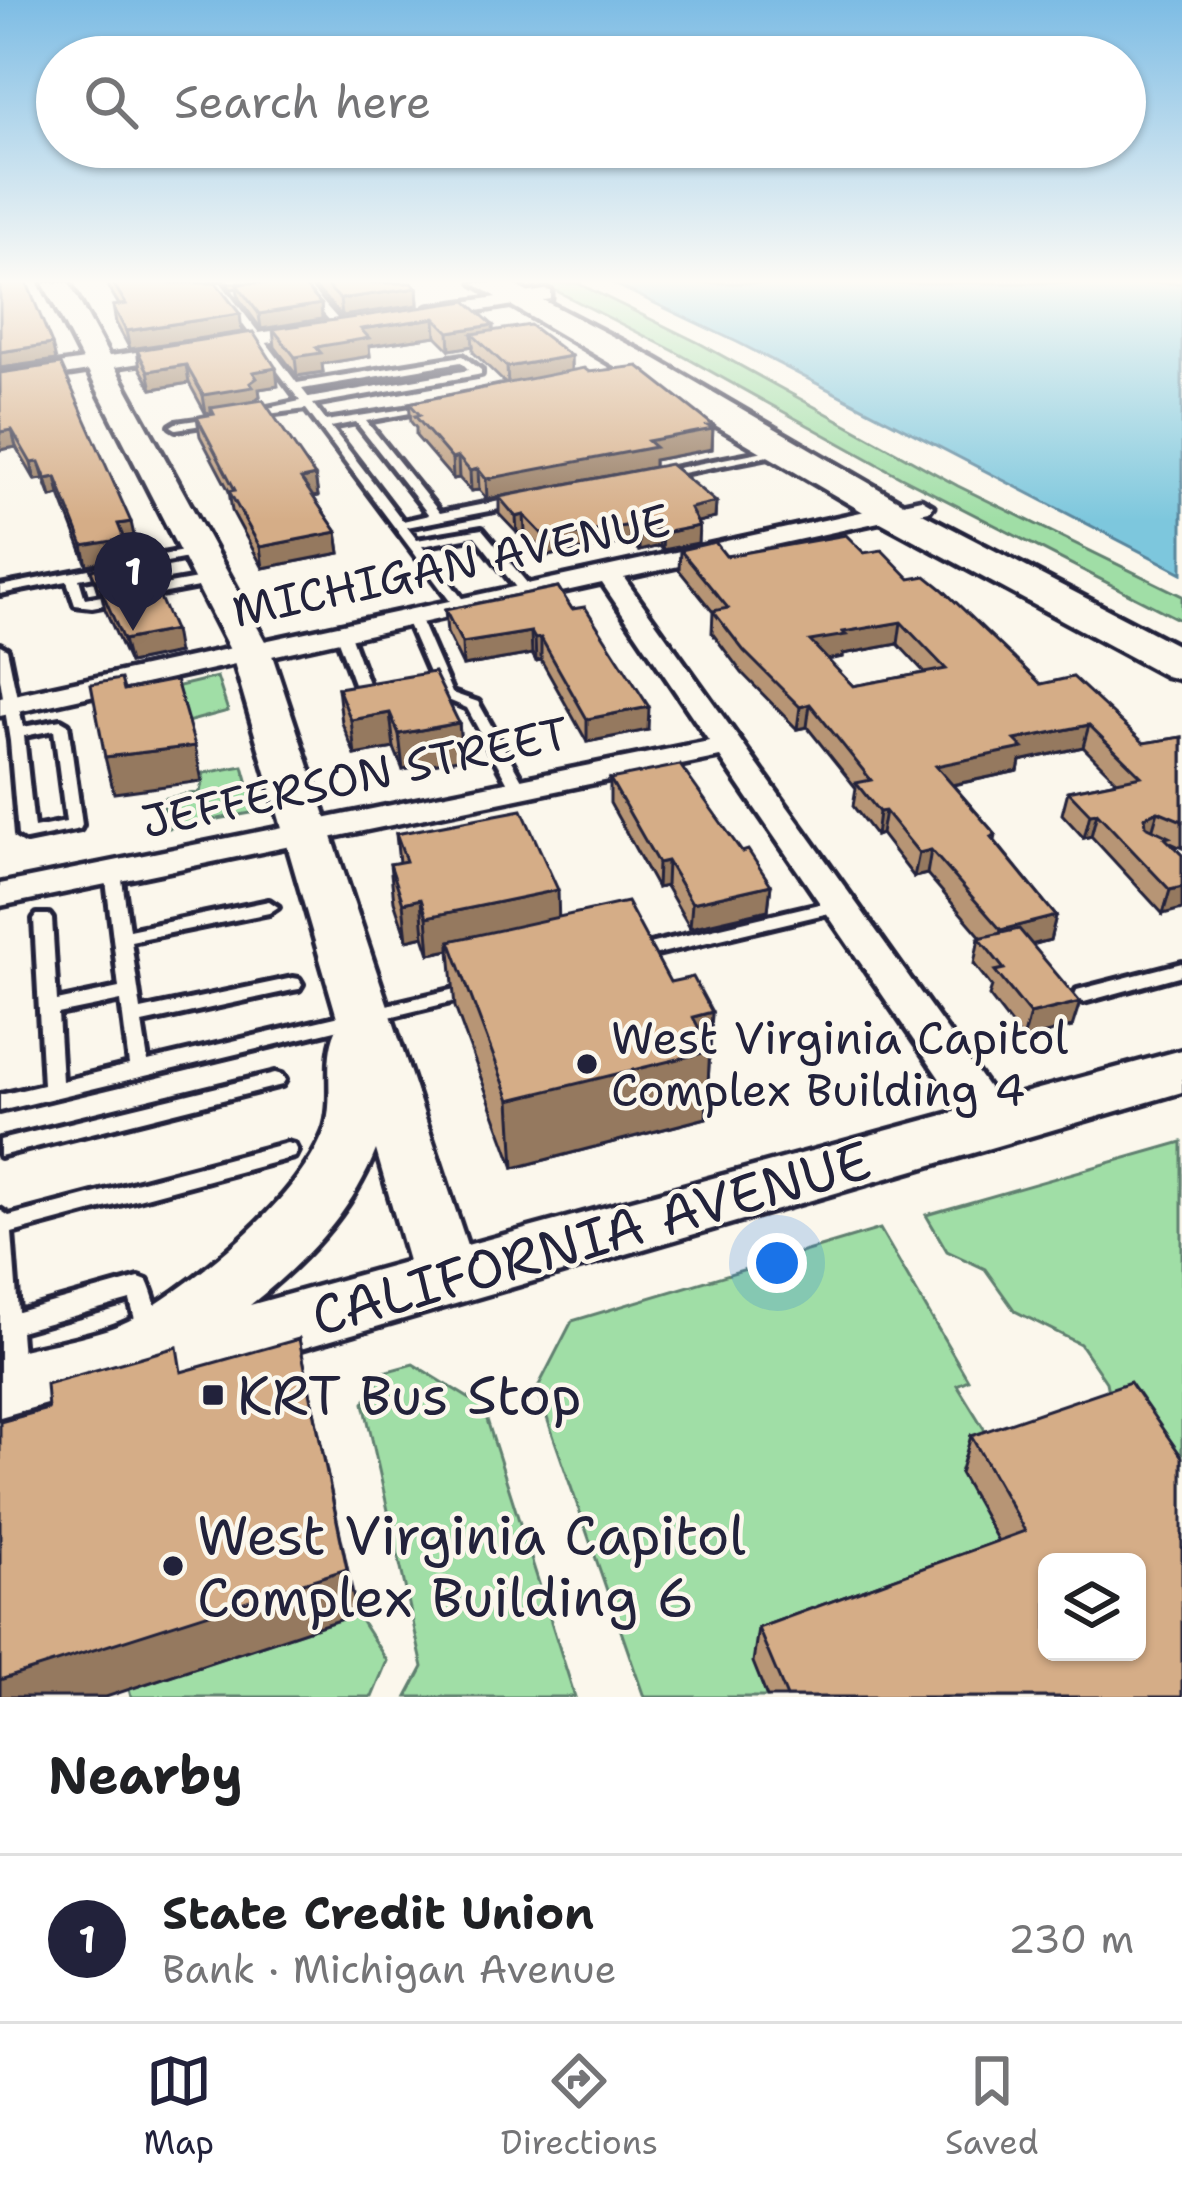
<!DOCTYPE html>
<meta charset="utf-8">
<style>
body{margin:0;font-family:"Shantell Sans",sans-serif;background:#f6f6f6;color:#202124}
.controls{position:absolute;right:36px;bottom:36px;display:grid;overflow:hidden;border-radius:18px;box-shadow:0 3px 9px #0004}
.controls button{width:108px;height:108px;display:grid;place-items:center;padding:0;border:0;border-bottom:3px solid #e0e0e0;background:#fff;color:#202124;font:60px sans-serif}
.you{position:absolute;left:777px;top:1263px;width:42px;height:42px;margin:-30px;border:9px solid #fff;border-radius:50%;background:#1a73e8;box-shadow:0 0 0 18px #1a73e833}
.badge{display:grid;place-items:center;width:78px;height:78px;border-radius:50%;background:#22223b;color:#fff;font-size:39px;font-weight:700}
.pin{position:absolute;translate:-50% -99px;filter:drop-shadow(0 3px 6px #0008)}
.pin::after{content:'';position:absolute;top:63px;width:42px;height:36px;background:inherit;clip-path:polygon(0 0,100% 0,50% 100%)}
.list{margin:0;padding:0;list-style:none}
h2{display:flex;justify-content:space-between;align-items:center;height:156px;margin:0;padding:0 48px;font-size:51px}
h2 small{font-size:39px;font-weight:400;color:#757577}
.list li{display:grid;grid-template-columns:78px 1fr auto;gap:36px;align-items:center;box-sizing:border-box;height:168px;padding:0 48px;border-top:3px solid #e0e0e0}
.list b{display:block;font-size:45px;white-space:nowrap}
.list p{margin:0;font-size:39px;white-space:nowrap;color:#757577}
.list em{font-size:39px;font-style:normal;color:#757577}
.icon{flex:none;width:66px;height:66px;fill:none;stroke:currentColor;stroke-width:2;stroke-linecap:round;stroke-linejoin:round}
.map{position:relative;flex:none;width:1182px;height:1697px;overflow:hidden}
.search{position:absolute;background:#fff;box-shadow:0 3px 9px #0004;left:36px;right:36px;top:36px;height:132px;display:flex;align-items:center;gap:30px;box-sizing:border-box;padding:0 42px;border-radius:66px;color:#757577;font-size:45px}
.sheet{height:324px;background:#fff}
nav{display:flex;justify-content:space-around;align-items:center;box-sizing:border-box;height:168px;border-top:3px solid #e0e0e0;background:#fff;font-size:33px;color:#757577}
nav a{display:grid;justify-items:center;gap:6px}
nav .on{color:#22223b}
.map>svg:first-child{display:block}
</style>
<div class="map">
<svg width="1182" height="1697" viewBox="0 0 1182 1697">
<rect width="100%" height="100%" fill="#fbf7ec"/>
<filter id="ink" filterUnits="userSpaceOnUse"><feTurbulence type="fractalNoise" baseFrequency=".00833" numOctaves="2"/><feDisplacementMap in="SourceGraphic" scale="24" xChannelSelector="R" yChannelSelector="G"/><feConvolveMatrix kernelMatrix="1 2 1 2 8 2 1 2 1" color-interpolation-filters="sRGB"/></filter>
<g filter="url(#ink)">
<g fill="#a0dea6" stroke="#618070" stroke-width="3">
<polygon points="541,283 577,283 699,343 958,486 1182,596 1182,621 901,477 674,351"/>
<polygon points="217,677 228,711 187,722 167,689"/>
<polygon points="243,766 256,812 169,828 162,799 200,792 204,773"/>
<polygon points="1182,1142 1182,1503 1109,1397 1106,1382 1080,1344 1015,1311 985,1269 947,1251 926,1215"/>
<polygon points="880,1229 968,1380 957,1385 1002,1458 1012,1566 754,1662 767,1697 644,1697 537,1389 572,1321"/>
<polygon points="413,1364 483,1407 575,1697 407,1697 423,1667 364,1403 384,1372"/>
<polygon points="357,1614 387,1661 372,1697 131,1697 129,1689"/>
</g>
<polygon fill="#7dc7dd" stroke="#59859c" stroke-width="3" points="612,283 1182,283 1182,573 739,343"/>
<g fill="none" stroke-linecap="round" stroke-linejoin="round">
<defs>
<g id="lane">
<path d="M 212,283 L 221,283 L 297,383 L 463,356 L 481,370 L 481,374 L 477,375 L 313,404 L 326,421 L 431,405 L 431,409 L 427,410 L 366,421 L 440,513 L 520,497 L 526,501 L 520,505 L 407,527 L 417,540 L 482,529 L 532,589 L 532,595 L 522,595 L 475,536 L 422,546 L 468,606 L 466,609 L 456,609 L 306,409 L 245,417 L 245,413 L 300,401 ZM 461,362 L 469,370 L 309,398 L 302,389 ZM 356,422 L 429,515 L 403,521 L 331,427 Z"/>
<polygon points="297,283 306,283 343,325 343,329 337,329"/>
<polygon points="218,417 222,418 222,422 176,429 171,426 176,423"/>
<polygon points="785,447 789,448 789,452 657,478 651,475 657,472"/>
<polygon points="199,548 205,552 203,555 79,579 85,599 214,576 219,577 219,583 92,607 75,605 67,581 0,594 0,586"/>
<polygon points="412,613 419,617 452,693 478,702 527,789 525,792 513,792 511,789 467,708 439,696 405,617"/>
<polygon points="342,628 349,632 375,702 373,705 363,705 361,702 335,632"/>
<path d="M 0,645 L 7,649 L 23,727 L 61,720 L 68,724 L 82,825 L 80,829 L 26,840 L 18,835 L 10,741 L 0,678 ZM 54,730 L 66,822 L 34,828 L 24,736 Z"/>
<path d="M 113,867 L 121,872 L 129,930 L 269,901 L 278,907 L 269,913 L 131,941 L 141,1010 L 293,978 L 299,979 L 302,984 L 299,989 L 293,990 L 142,1023 L 148,1061 L 472,985 L 479,986 L 481,991 L 479,996 L 472,997 L 0,1111 L 0,1095 L 43,1085 L 34,919 L 37,915 L 49,915 L 52,919 L 57,1001 L 119,988 L 105,872 ZM 121,1001 L 129,1065 L 62,1081 L 58,1014 Z"/>
<polygon points="840,899 849,905 846,909 632,960 626,958 623,954 626,950 632,948"/>
<polygon points="1182,963 1182,975 1084,1002 1077,1000 1075,995 1077,990"/>
<polygon points="275,1073 282,1075 285,1080 282,1085 0,1156 0,1140"/>
<path d="M 287,1143 L 294,1145 L 297,1151 L 294,1157 L 12,1233 L 18,1312 L 139,1278 L 147,1281 C 154,1296 162,1324 156,1339 L 148,1342 L 140,1339 L 130,1300 L 20,1331 L 23,1370 L 19,1377 L 11,1381 L 3,1377 L 0,1372 L 0,1210 L 9,1216 Z"/>
</g>
<g id="street">
<polygon points="545,290 551,291 551,299 428,319 419,313 428,307"/>
<polygon points="317,324 327,330 324,334 0,385 0,373"/>
<polygon points="921,499 933,506 929,511 624,578 1007,1114 1013,1125 1007,1136 993,1141 979,1136 720,757 0,906 0,884 709,741 602,583 0,716 0,698"/>
</g>
<path id="secondary" d="M 43,283 L 69,283 L 271,652 L 467,1245 L 1182,1050 L 1182,1092 L 177,1385 L 149,1375 L 0,1417 L 0,1355 C 35,1346 106,1335 134,1318 C 197,1281 297,1201 324,1132 C 337,1096 320,1059 339,1024 L 231,652 ZM 376,1150 L 408,1261 L 250,1305 C 304,1262 351,1214 376,1150 Z"/>
<polygon id="primary" points="473,283 510,283 656,359 905,504 1182,648 1182,680 1166,676 877,520"/>
</defs>
<use href="#lane" stroke="#22223b" stroke-width="10"/>
<use href="#street" stroke="#22223b" stroke-width="9"/>
<use href="#secondary" stroke="#22223b" stroke-width="9"/>
<use href="#primary" stroke="#22223b" stroke-width="9"/>
<use href="#lane" fill="#fbf7ec" fill-rule="evenodd"/>
<use href="#street" fill="#fbf7ec" fill-rule="evenodd"/>
<use href="#secondary" fill="#fbf7ec" fill-rule="evenodd"/>
<use href="#primary" fill="#fbf7ec" fill-rule="evenodd"/>
</g>
<g fill="#b79574" stroke="#22223b" stroke-width="3" fill-rule="evenodd">
<polygon points="106,283 216,283 242,332 130,349 116,323 113,306 119,305"/>
<polygon points="227,283 302,283 321,304 322,319 261,329 239,299 237,288 231,289"/>
<polygon points="311,283 412,283 417,288 418,305 342,316"/>
<polygon points="466,301 494,331 571,356 571,370 589,372 713,425 712,449 654,460 654,467 716,502 715,518 697,522 698,543 662,550 659,546 639,551 630,542 547,556 525,532 517,533 499,514 499,497 487,499 479,490 471,491 459,478 453,479 416,436 416,428 411,422 409,403 505,383 473,352 473,346 450,350 436,336 369,346 370,356 322,364 323,372 297,376 275,347 273,329"/>
<polygon points="137,350 278,386 259,389 260,396 255,400 255,402 315,476 318,496 313,497 337,532 340,553 263,568 232,511 229,491 200,436 197,417 211,413 206,414 189,383 152,389 140,368"/>
<polygon points="0,373 135,540 125,542 128,557 87,565 60,495 51,497 44,479 35,480 16,447 0,450"/>
<path d="M 680,550 L 726,556 L 864,553 L 910,579 L 1041,684 L 1144,743 L 1182,737 L 1182,848 L 1171,843 L 1182,855 L 1163,914 L 1091,836 L 1084,838 L 1062,814 L 1068,791 L 1117,781 L 1083,747 L 1020,761 L 1018,771 L 953,785 L 996,835 L 995,841 L 1056,916 L 1050,940 L 1032,945 L 1072,1027 L 1023,1040 L 989,996 L 992,987 L 974,964 L 979,938 L 982,938 L 927,874 L 914,877 L 881,834 L 876,836 L 853,806 L 856,788 L 807,727 L 797,729 L 742,673 L 712,633 L 713,612 L 679,570 ZM 898,644 L 925,673 L 853,686 L 827,660 L 843,657 L 843,654 Z"/>
<polygon points="91,570 138,573 140,579 178,653 129,663 105,609 101,592 98,592"/>
<polygon points="558,587 648,730 587,742 541,660 536,661 532,654 463,666 447,633 445,610"/>
<polygon points="338,688 459,723 462,758 403,770 394,748 355,755 342,723"/>
<polygon points="610,779 742,852 771,885 768,910 690,928 666,886 657,888 610,803"/>
<polygon points="396,834 559,917 670,982 712,1012 706,1118 514,1168 455,1007 450,950 430,954 424,936 407,940 394,901 390,864 399,863"/>
<polygon points="971,1436 1182,1697 767,1697 753,1662 758,1628 998,1541 960,1473"/>
</g>
<g fill="#95795e" stroke="#22223b" stroke-width="3">
<polygon points="417,288 418,305 342,316 340,299"/>
<polygon points="321,304 322,319 261,329 259,314"/>
<polygon points="240,314 242,332 130,349 126,331"/>
<polygon points="435,318 436,336 369,346 370,356 322,364 323,372 297,376 295,357 361,329"/>
<polygon points="493,325 494,343 472,334 473,346 450,350 449,332"/>
<polygon points="52,344 56,360 0,368 0,352"/>
<polygon points="571,356 571,375 508,386 507,367"/>
<polygon points="186,365 189,383 152,389 148,371"/>
<polygon points="276,368 278,386 259,389 260,396 255,400 256,406 211,408 211,413 206,414 203,395 250,383 253,372"/>
<polygon points="713,425 712,449 654,460 654,467 487,499 486,479"/>
<polygon points="12,430 16,447 0,450 0,432"/>
<polygon points="458,457 459,478 453,479 452,459"/>
<polygon points="39,462 44,479 35,480 31,463"/>
<polygon points="478,469 479,490 471,491 470,471"/>
<polygon points="315,476 318,496 303,499 301,479"/>
<polygon points="56,477 60,495 51,497 46,479"/>
<polygon points="716,502 715,518 689,524 690,508"/>
<polygon points="524,515 525,532 517,533 516,517"/>
<polygon points="131,522 135,540 125,542 128,557 87,565 83,546 118,524"/>
<polygon points="630,525 630,542 547,556 547,539"/>
<polygon points="699,526 698,543 662,550 663,533"/>
<polygon points="660,529 659,546 639,551 639,534"/>
<polygon points="337,532 340,553 263,568 260,547"/>
<polygon points="138,573 141,584 98,592 96,581"/>
<polygon points="901,622 898,644 843,654 843,657 807,663 810,641 843,632"/>
<polygon points="174,630 178,653 129,663 123,640"/>
<polygon points="531,632 532,654 463,666 462,643"/>
<polygon points="541,638 541,660 536,661 535,639"/>
<polygon points="810,704 807,727 797,729 800,707"/>
<polygon points="649,707 648,730 587,742 587,719"/>
<polygon points="390,713 394,748 355,755 351,720"/>
<polygon points="459,723 462,758 403,770 399,734"/>
<polygon points="1089,725 1083,747 1020,761 1018,771 932,789 936,766 1015,740"/>
<polygon points="195,746 202,781 114,793 105,757"/>
<polygon points="885,811 881,834 876,836 879,812"/>
<polygon points="1158,811 1151,835 1139,840 1145,817"/>
<polygon points="1097,813 1091,836 1084,838 1090,814"/>
<polygon points="931,850 927,874 914,877 919,853"/>
<polygon points="667,861 666,886 657,888 658,863"/>
<polygon points="771,885 768,910 690,928 692,903"/>
<polygon points="1182,887 1182,909 1163,914 1170,890"/>
<polygon points="558,890 559,927 450,941 450,950 430,954 427,917"/>
<polygon points="421,899 424,936 407,940 403,903"/>
<polygon points="1056,916 1050,940 995,954 1001,930"/>
<polygon points="1080,1002 1072,1027 1023,1040 1030,1014"/>
<polygon points="712,1012 706,1118 514,1168 510,1100 693,1017"/>
<polygon points="299,1339 357,1614 106,1697 0,1697 0,1680"/>
</g>
<g fill="#d5ad87" stroke="#22223b" stroke-width="3" fill-rule="evenodd">
<polygon points="0,283 27,283 52,344 0,352"/>
<polygon points="113,283 216,283 240,314 126,331 113,306 126,304"/>
<polygon points="245,283 302,283 321,304 259,314 237,285"/>
<polygon points="324,283 412,283 417,288 340,299"/>
<polygon points="466,301 493,325 449,332 435,318 361,329 369,338 316,347 321,353 295,357 273,329"/>
<polygon points="530,325 571,356 507,367 472,334"/>
<polygon points="253,332 276,368 253,372 257,378 250,383 253,387 203,395 186,365 148,371 137,350"/>
<polygon points="61,364 131,522 118,524 124,539 83,546 56,477 46,479 39,462 31,463 12,430 0,432 0,373"/>
<polygon points="638,366 713,425 708,426 713,429 648,441 655,447 486,479 478,469 470,471 458,457 452,459 415,416 420,415 409,403 584,368 589,372"/>
<polygon points="263,400 315,476 301,479 337,532 260,547 229,491 235,490 197,417 214,414 211,408"/>
<polygon points="670,464 716,502 690,508 699,526 663,533 660,529 639,534 630,525 547,539 524,515 516,517 499,497"/>
<path d="M 846,535 L 864,553 L 882,550 L 910,579 L 926,576 L 942,589 L 1041,684 L 1073,677 L 1144,743 L 1182,737 L 1182,821 L 1158,811 L 1145,817 L 1146,826 L 1169,837 L 1165,838 L 1182,855 L 1182,887 L 1170,890 L 1097,813 L 1090,814 L 1068,791 L 1141,776 L 1089,725 L 1015,740 L 1023,748 L 936,766 L 996,835 L 991,837 L 1056,916 L 1001,930 L 931,850 L 919,853 L 885,811 L 879,812 L 856,783 L 871,780 L 810,704 L 800,707 L 744,651 L 713,611 L 728,608 L 680,550 L 715,542 L 726,556 ZM 901,622 L 946,669 L 853,686 L 810,641 L 846,635 L 843,632 Z"/>
<polygon points="133,562 138,573 96,581 91,570"/>
<polygon points="146,578 152,592 157,591 174,630 123,640 100,587"/>
<polygon points="558,587 572,609 585,607 649,707 587,719 541,638 535,639 531,632 462,643 445,610"/>
<polygon points="434,672 459,723 399,734 390,713 351,720 338,688"/>
<polygon points="121,679 124,690 176,680 195,746 105,757 91,684"/>
<polygon points="680,765 742,852 748,850 771,885 692,903 667,861 658,863 610,779"/>
<polygon points="522,810 558,890 427,917 421,899 403,903 390,864 406,861 396,834"/>
<polygon points="627,902 670,982 693,977 712,1012 693,1017 711,1051 510,1100 450,941"/>
<polygon points="1019,929 1080,1002 1030,1014 995,971 1004,969 979,938"/>
<polygon points="299,1339 347,1569 0,1680 0,1422 48,1409 46,1384 177,1347 181,1372"/>
<path d="M 1130,1382 L 1182,1457 L 1182,1697 L 787,1697 L 758,1628 L 1025,1531 L 971,1436 ZM 1047,1562 L 1137,1562 L 1137,1652 L 1047,1652 Z"/>
</g>
</g>
<linearGradient id="sky" x2="0" y2="1"><stop stop-color="#7dbce4"/><stop offset="0.54" stop-color="#fdfbf6"/><stop offset="1" stop-color="#fdfbf6" stop-opacity="0"/></linearGradient>
<rect width="1182" height="521" fill="url(#sky)"/>
<g fill="#22223b" stroke="#fbf7ec" stroke-width="4.5">
<circle cx="587" cy="1064" r="12"/>
<rect x="201" y="1383" width="24" height="24" rx="6"/>
<circle cx="173" cy="1566" r="12"/>
</g>
<g text-anchor="middle" dominant-baseline="central" stroke-width="9" stroke-linejoin="round" paint-order="stroke">
<g font-size="45" fill="#22223b" stroke="#fbf7ec">
<text transform="translate(451 565) rotate(-12)">MICHIGAN AVENUE</text>
<text transform="translate(355 777) rotate(-12)">JEFFERSON STREET</text>
</g>
<g font-size="45" fill="#22223b" stroke="#fbf7ec" text-anchor="start">
<text x="611" y="1038">West Virginia Capitol<tspan x="611" dy="52">Complex Building 4</tspan></text>
</g>
<g font-size="54" fill="#22223b" stroke="#fbf7ec">
<text transform="translate(591 1238) rotate(-16)">CALIFORNIA AVENUE</text>
</g>
<g font-size="54" fill="#22223b" stroke="#fbf7ec" text-anchor="start">
<text x="237" y="1395">KRT Bus Stop</text>
<text x="197" y="1535">West Virginia Capitol<tspan x="197" dy="62">Complex Building 6</tspan></text>
</g>
</g>
</svg>
<div class="controls">
<button><svg class="icon" aria-label="layers" viewBox="0 0 24 24"><path d="M12 4l9 5-9 5-9-5zM3 14l9 5 9-5"/></svg></button>
</div>
<div class="you"></div>
<div class="pin badge" style="left:133px;top:631px">1</div>
<div class="search"><svg class="icon" aria-label="search" viewBox="0 0 24 24"><circle cx="10" cy="10" r="6"/><path d="M15 15l6 6"/></svg>Search here</div>
</div>
<section class="sheet">
<h2>Nearby<small></small></h2>
<ul class="list">
<li><span class="badge">1</span><div><b>State Credit Union</b><p>Bank · Michigan Avenue</p></div><em>230 m</em></li>
</ul>
</section>
<nav>
<a class="on"><svg class="icon" aria-label="map" viewBox="0 0 24 24"><path d="M3 6l6-2 6 2 6-2v14l-6 2-6-2-6 2zM9 4v14M15 6v14"/></svg>Map</a>
<a><svg class="icon" aria-label="directions" viewBox="0 0 24 24"><path d="M12 3l9 9-9 9-9-9zM9 14v-3h6M13 9l2 2-2 2"/></svg>Directions</a>
<a><svg class="icon" aria-label="saved" viewBox="0 0 24 24"><path d="M7 4h10v16l-5-4-5 4z"/></svg>Saved</a>
</nav>
